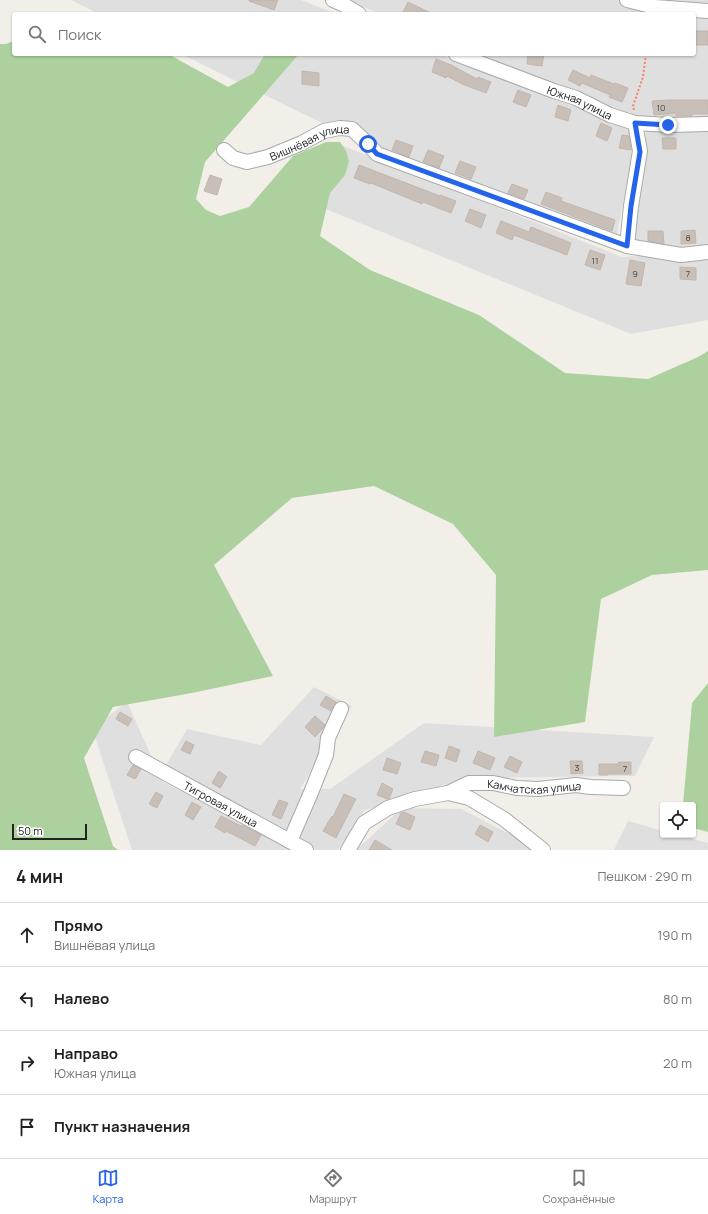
<!DOCTYPE html>
<html lang="ru">
<meta charset="utf-8">
<style>
body{margin:0;font-family:Manrope,sans-serif;background:#f2f2f2;color:#202124}
.controls{position:absolute;right:12px;bottom:12px;display:grid;overflow:hidden;border-radius:4px;box-shadow:0 1px 3px #0004}
.controls button{width:36px;height:36px;display:grid;place-items:center;padding:0;border:0;border-bottom:1px solid #e0e0e0;background:#fff;color:#202124;font:20px sans-serif}
.scale{position:absolute;left:12px;bottom:10px;width:75px;box-sizing:border-box;padding-left:4px;border:2px solid #222;border-top:0;font-size:11px;line-height:14px;white-space:nowrap;color:#222;-webkit-text-stroke:3px #fff;paint-order:stroke}
.stop{position:absolute;width:12px;height:12px;margin:-9px;border:3px solid #2563eb;border-radius:50%;background:#fff}
.stop.end{background:#2563eb;border-color:#fff;box-shadow:0 1px 4px #0008}
.list{margin:0;padding:0;list-style:none}
h2{display:flex;justify-content:space-between;align-items:center;height:52px;margin:0;padding:0 16px;font-size:17px}
h2 small{font-size:13px;font-weight:400;color:#757577}
.list li{display:grid;grid-template-columns:26px 1fr auto;gap:12px;align-items:center;box-sizing:border-box;height:64px;padding:0 16px;border-top:1px solid #e0e0e0}
.list b{display:block;font-size:15px;white-space:nowrap}
.list p{margin:0;font-size:13px;white-space:nowrap;color:#757577}
.list em{font-size:13px;font-style:normal;color:#757577}
.icon{flex:none;width:22px;height:22px;fill:none;stroke:currentColor;stroke-width:2;stroke-linecap:round;stroke-linejoin:round}
.map{position:relative;flex:none;width:708px;height:850px;overflow:hidden}
.search{position:absolute;background:#fff;box-shadow:0 1px 3px #0004;left:12px;right:12px;top:12px;height:44px;display:flex;align-items:center;gap:10px;box-sizing:border-box;padding:0 14px;border-radius:4px;color:#757577;font-size:15px}
.sheet{height:308px;background:#fff}
nav{display:flex;justify-content:space-around;align-items:center;box-sizing:border-box;height:56px;border-top:1px solid #e0e0e0;background:#fff;font-size:11px;color:#757577}
nav a{display:grid;justify-items:center;gap:2px}
nav .on{color:#2563eb}
.map>svg:first-child{display:block}
</style>
<div class="map">
<svg width="708" height="850" viewBox="0 0 708 850">
<rect width="100%" height="100%" fill="#f2efe9"/>
<g fill="#e0dfdf">
<polygon points="71,0 301,0 337,14 99,14"/>
<polygon points="346,0 638,0 708,12 708,120 645,120 480,54 694,54 694,14 381,14"/>
<polygon points="642,0 708,0 708,6"/>
<polygon points="181,54 439,54 638,131 616,238 375,149"/>
<polygon points="708,125 708,246 623,250 647,130"/>
<polygon points="336,143 622,257 708,252 708,320 631,334 326,209"/>
<polygon points="314,687 352,706 300,789 330,789 424,723 654,737 635,776 466,778 365,810 338,850 317,850 162,772 187,729 261,745"/>
<polygon points="127,702 163,782 296,850 132,850 92,728"/>
<polygon points="402,808 461,809 541,850 356,850"/>
<polygon points="628,821 663,831 663,835 678,835 708,843 708,850 614,850"/>
</g>
<g fill="#add19e">
<polygon points="14,41 14,54 168,54 228,87 254,73 265,54 299,54 205,162 196,199 206,210 220,216 249,207 293,156 326,142 340,142 346,151 349,161 345,175 330,193 320,236 370,270 479,315 565,373 648,379 698,357 708,351 708,570 652,575 601,599 585,722 494,737 496,575 453,524 374,486 292,498 214,565 273,676 192,693 113,707 84,758 113,846 118,850 0,850 0,44 6,44"/>
<polygon points="708,683 708,832 693,828 693,805 683,805 692,703"/>
</g>
<g fill="#c7bfb8" stroke="#c4b6ab">
<polygon points="249,0 278,0 274,10 249,1"/>
<polygon points="408,2 433,14 402,14"/>
<rect x="694" y="31" width="14" height="14"/>
<polygon points="528,54 544,54 542,66 527,64"/>
<polygon points="436,59 451,65 477,79 478,77 491,82 486,93 462,84 447,76 446,78 432,72"/>
<polygon points="573,70 590,78 591,75 614,84 615,83 628,88 622,102 609,97 610,95 582,83 580,86 568,80"/>
<polygon points="302,71 319,73 319,86 302,84"/>
<polygon points="518,90 531,95 526,107 513,102"/>
<polygon points="669,100 708,100 708,114 692,114 692,116 676,116 676,113 654,115 652,101"/>
<polygon points="558,105 571,110 568,121 555,117"/>
<polygon points="601,123 612,128 607,141 596,136"/>
<polygon points="622,135 629,136 631,150 619,148"/>
<polygon points="662,138 676,138 676,149 663,149"/>
<polygon points="396,140 413,146 409,157 392,150"/>
<polygon points="428,150 444,156 439,168 423,162"/>
<polygon points="460,161 476,167 471,179 455,173"/>
<polygon points="359,165 440,196 440,195 456,201 451,213 423,202 422,204 371,183 370,184 354,178"/>
<polygon points="210,175 222,179 217,195 204,191"/>
<polygon points="512,184 528,190 524,199 508,193"/>
<polygon points="546,192 562,198 561,201 615,220 612,231 541,204"/>
<polygon points="470,209 486,215 481,228 465,221"/>
<polygon points="501,221 529,232 531,227 571,243 567,255 514,235 512,240 496,233"/>
<polygon points="695,230 696,243 681,244 681,231"/>
<polygon points="648,231 663,231 664,244 648,241"/>
<polygon points="590,250 605,255 600,270 585,265"/>
<polygon points="630,260 645,263 641,286 626,284"/>
<polygon points="680,267 696,268 696,280 680,279"/>
<polygon points="326,696 336,702 331,711 320,705"/>
<polygon points="120,712 132,719 128,726 116,719"/>
<polygon points="315,716 325,725 323,728 315,737 305,727"/>
<polygon points="186,741 194,745 190,754 181,750"/>
<polygon points="449,746 460,750 456,762 445,758"/>
<polygon points="425,751 439,755 436,766 421,762"/>
<polygon points="478,751 495,758 490,770 473,763"/>
<polygon points="510,756 522,762 517,773 504,767"/>
<polygon points="387,758 401,763 397,774 383,770"/>
<polygon points="570,761 582,761 583,773 571,774"/>
<polygon points="618,762 631,762 631,774 608,774 608,775 599,775 599,764 619,764"/>
<polygon points="133,765 141,769 135,779 127,775"/>
<polygon points="219,771 227,777 220,788 212,783"/>
<polygon points="382,783 393,789 389,799 387,799 377,795"/>
<polygon points="156,792 163,796 157,808 149,804"/>
<polygon points="344,794 356,799 336,838 323,831 332,816 333,817"/>
<polygon points="279,800 288,803 281,819 272,815"/>
<polygon points="192,802 201,807 193,820 185,815"/>
<polygon points="404,812 415,817 410,830 396,824 401,813"/>
<polygon points="221,816 241,826 242,825 261,835 255,846 226,831 225,833 215,827"/>
<polygon points="480,825 493,832 488,842 475,834"/>
<polygon points="375,840 392,850 369,850"/>
</g>
<g fill="none" stroke-linecap="round" stroke-linejoin="round">
<defs>
<g id="minor">
<polyline points="333,0 344,5 359,14"/>
<polyline points="627,0 655,7 708,11"/>
<path id="s1" d="M 456,54 L 554,91 L 576,98 L 610,115 L 635,123 L 669,125 L 708,124"/>
<path id="s2" d="M 224,150 L 233,158 L 247,162 L 268,157 L 302,143 L 324,131 L 340,128 L 352,129 L 368,144 L 377,154 L 627,246 L 681,255 L 708,252"/>
<polyline points="627,246 631,206 640,151 635,123"/>
<path id="s3" d="M 136,757 L 306,850"/>
<path id="s4" d="M 448,793 L 469,783 L 493,783 L 517,788 L 538,789 L 576,785 L 591,787 L 623,788"/>
<polyline points="290,841 310,795 326,755 328,738 341,709"/>
<polyline points="348,850 364,823 388,808 415,799 448,793 469,798 504,819 543,850"/>
</g>
</defs>
<use href="#minor" stroke="#a9a9a9" stroke-width="16"/>
<polyline stroke="#fa8072" stroke-width="2" stroke-dasharray="2 2" stroke-linecap="butt" points="634,110 633,106 643,77 646,54"/>
<use href="#minor" stroke="#fff" stroke-width="14"/>
</g>
<g fill="none" stroke-linecap="round" stroke-linejoin="round">
<polyline stroke="#2563eb" stroke-width="5" points="368,144 377,154 627,246 631,206 640,152 635,123 668,125"/>
</g>
<g text-anchor="middle" dominant-baseline="central" stroke-width="3" stroke-linejoin="round" paint-order="stroke">
<g font-size="9" fill="#4b4948">
<text x="661" y="107">10</text>
<text x="688" y="237">8</text>
<text x="595" y="260">11</text>
<text x="635" y="273">9</text>
<text x="688" y="273">7</text>
<text x="577" y="767">3</text>
<text x="625" y="768">7</text>
</g>
<g font-size="11" fill="#222" stroke="#fff">
<text stroke="none"><textPath href="#s1" startOffset="133">Южная улица</textPath></text>
<text stroke="none"><textPath href="#s2" startOffset="93">Вишнёвая улица</textPath></text>
<text stroke="none"><textPath href="#s4" startOffset="89">Камчатская улица</textPath></text>
<text stroke="none"><textPath href="#s3" startOffset="97">Тигровая улица</textPath></text>
</g>
</g>
</svg>
<div class="controls">
<button><svg class="icon" aria-label="locate" viewBox="0 0 24 24"><circle cx="12" cy="12" r="6"/><path d="M12 2v4M12 18v4M2 12h4M18 12h4"/></svg></button>
</div>
<div class="scale">50 m</div>
<div class="stop" style="left:368px;top:144px"></div>
<div class="stop end" style="left:668px;top:125px"></div>
<div class="search"><svg class="icon" aria-label="search" viewBox="0 0 24 24"><circle cx="10" cy="10" r="6"/><path d="M15 15l6 6"/></svg>Поиск</div>
</div>
<section class="sheet">
<h2>4 мин<small>Пешком · 290 m</small></h2>
<ul class="list">
<li><svg class="icon" aria-label="ahead" viewBox="0 0 24 24"><path d="M12 20V5M6 11l6-6 6 6"/></svg><div><b>Прямо</b><p>Вишнёвая улица</p></div><em>190 m</em></li>
<li><svg class="icon" aria-label="left" viewBox="0 0 24 24"><path d="M17 20v-9H6M10 6l-5 5 5 5"/></svg><div><b>Налево</b></div><em>80 m</em></li>
<li><svg class="icon" aria-label="right" viewBox="0 0 24 24"><path d="M7 20v-9h11M14 6l5 5-5 5"/></svg><div><b>Направо</b><p>Южная улица</p></div><em>20 m</em></li>
<li><svg class="icon" aria-label="arrive" viewBox="0 0 24 24"><path d="M6 21V4h12l-3 4 3 4H6"/></svg><div><b>Пункт назначения</b></div></li>
</ul>
</section>
<nav>
<a class="on"><svg class="icon" aria-label="map" viewBox="0 0 24 24"><path d="M3 6l6-2 6 2 6-2v14l-6 2-6-2-6 2zM9 4v14M15 6v14"/></svg>Карта</a>
<a><svg class="icon" aria-label="directions" viewBox="0 0 24 24"><path d="M12 3l9 9-9 9-9-9zM9 14v-3h6M13 9l2 2-2 2"/></svg>Маршрут</a>
<a><svg class="icon" aria-label="saved" viewBox="0 0 24 24"><path d="M7 4h10v16l-5-4-5 4z"/></svg>Сохранённые</a>
</nav>
